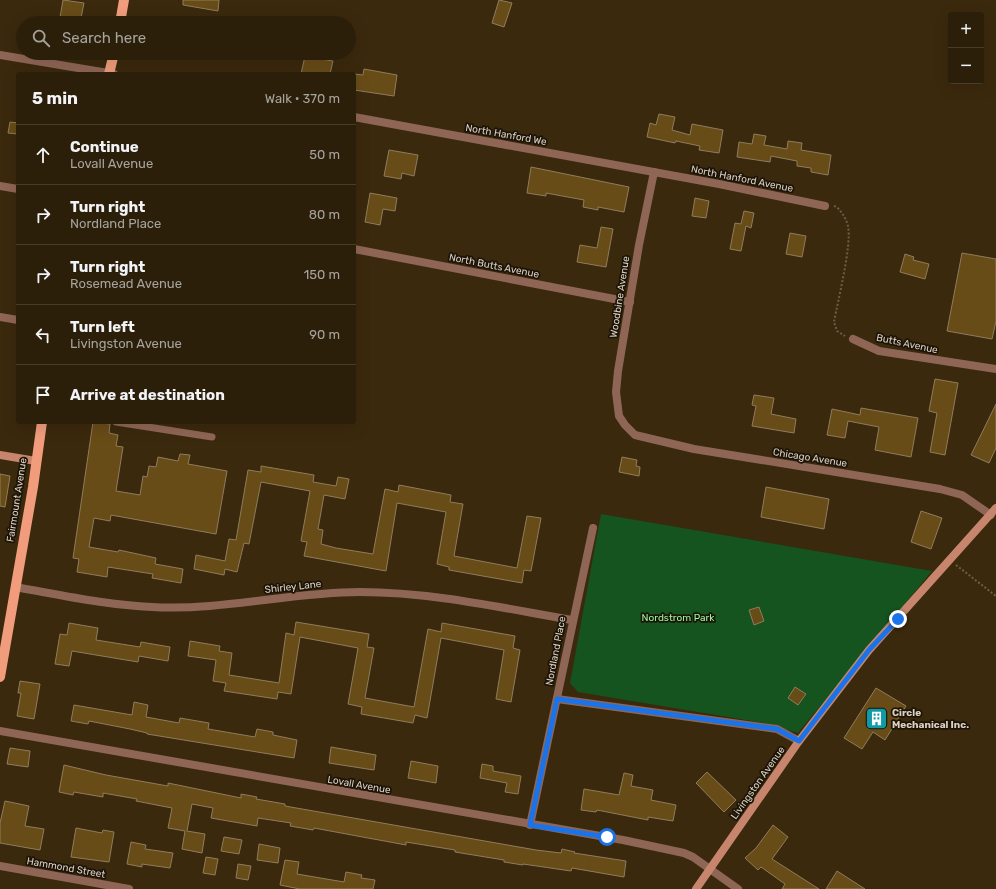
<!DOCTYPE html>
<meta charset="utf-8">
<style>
body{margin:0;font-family:Rubik,sans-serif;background:#382c18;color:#f1f3f6}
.controls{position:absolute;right:12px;top:12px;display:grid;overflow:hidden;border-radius:4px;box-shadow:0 4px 16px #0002}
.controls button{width:36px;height:36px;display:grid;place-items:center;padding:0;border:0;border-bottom:1px solid #483d2b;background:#2c1f0a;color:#f1f3f6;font:20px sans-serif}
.stop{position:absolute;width:12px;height:12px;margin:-9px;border:3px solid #1a73e8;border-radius:50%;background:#fff}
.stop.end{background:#1a73e8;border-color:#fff;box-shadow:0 1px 4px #0008}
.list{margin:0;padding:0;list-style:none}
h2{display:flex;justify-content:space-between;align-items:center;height:52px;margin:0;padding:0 16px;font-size:17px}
h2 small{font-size:13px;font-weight:400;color:#a6a29c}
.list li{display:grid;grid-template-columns:26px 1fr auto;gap:12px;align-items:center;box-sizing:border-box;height:60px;padding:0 16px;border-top:1px solid #483d2b}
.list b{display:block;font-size:15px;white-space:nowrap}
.list p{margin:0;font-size:13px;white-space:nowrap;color:#a6a29c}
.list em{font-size:13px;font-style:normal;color:#a6a29c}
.icon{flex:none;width:22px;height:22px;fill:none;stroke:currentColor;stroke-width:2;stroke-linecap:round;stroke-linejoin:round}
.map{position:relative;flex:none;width:996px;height:889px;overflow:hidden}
.search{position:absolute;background:#2c1f0a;box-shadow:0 4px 16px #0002;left:16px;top:16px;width:340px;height:44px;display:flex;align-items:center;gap:10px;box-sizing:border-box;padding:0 14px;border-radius:22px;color:#a6a29c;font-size:15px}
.panel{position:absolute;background:#2c1f0a;box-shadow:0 4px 16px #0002;left:16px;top:72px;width:340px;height:352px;border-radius:4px}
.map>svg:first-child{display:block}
</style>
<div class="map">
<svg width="996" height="889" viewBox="0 0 996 889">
<rect width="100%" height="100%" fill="#3b290d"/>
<polygon fill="#15531f" points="601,514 932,571 798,733 764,723 578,692 570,683"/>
<g fill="#684c18" stroke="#8f7c5d">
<polygon points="63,0 84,3 80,23 59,23"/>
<polygon points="183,0 219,0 218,11 183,5"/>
<polygon points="499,0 512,3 504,27 492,23"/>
<polygon points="305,56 333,61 330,74 301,74"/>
<polygon points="364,69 397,75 394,96 354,90 354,74 363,75"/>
<polygon points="659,114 675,117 672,130 690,135 692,124 723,130 719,153 699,150 700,146 676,141 675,143 647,137 650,123 656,125"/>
<polygon points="10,122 18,123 18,134 8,133"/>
<polygon points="754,134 766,136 764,145 787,149 788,141 802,143 801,150 831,155 828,175 811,172 811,168 797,166 797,161 771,156 770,162 737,157 739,142 752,144"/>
<polygon points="389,150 418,155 414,176 402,173 401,179 384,176"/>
<polygon points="531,167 629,187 624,212 598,207 598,210 583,207 584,200 546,193 546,196 527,193"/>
<polygon points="370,193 397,198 395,211 383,209 380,225 365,222"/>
<polygon points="695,198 709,201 706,218 692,216"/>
<polygon points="744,211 754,213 751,228 746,226 741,251 730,249 735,223 741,224"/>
<polygon points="601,227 613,229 606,267 577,262 580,245 597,248"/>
<polygon points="790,233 806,236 802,257 786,254"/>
<polygon points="962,253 996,259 996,321 992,339 947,331"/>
<polygon points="905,254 914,257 913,260 929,264 925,279 900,272"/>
<polygon points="935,379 958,383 945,455 930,452 937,413 929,411"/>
<polygon points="754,395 774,398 771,414 796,419 794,433 752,426 756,406 752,405"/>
<polygon points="996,404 996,448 989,463 971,455"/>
<polygon points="861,408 918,418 911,457 875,450 879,427 848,421 845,438 827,435 832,409 860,415"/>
<polygon points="93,422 110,424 109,433 118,435 116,446 123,447 116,491 140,495 143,476 147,477 149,466 156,467 158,457 178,461 180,454 190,455 188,464 227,471 216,534 111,515 110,521 94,518 89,547 118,552 119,550 156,558 155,564 183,569 181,583 152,578 153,574 108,567 107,577 77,572 79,559 73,558"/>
<polygon points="622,457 637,460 636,466 640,467 639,476 619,472"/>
<polygon points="261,466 314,475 313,482 336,486 338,477 349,479 345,499 324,495 318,529 323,530 321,544 336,548 373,554 385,489 398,492 399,485 451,495 450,502 463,504 454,556 517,568 527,516 541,518 531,571 524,570 522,583 449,570 449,567 437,564 446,512 397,503 386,571 304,556 307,542 301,541 310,491 261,482 249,544 244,543 237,572 225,569 224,575 194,569 196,555 225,561 229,539 236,540 248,470 261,472"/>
<polygon points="0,474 10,476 5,507 0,506"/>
<polygon points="766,487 829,499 824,529 761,517"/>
<polygon points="921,511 942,518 931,549 911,542"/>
<polygon points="759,607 764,621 754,625 749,610"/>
<polygon points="296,622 369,634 367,647 374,648 365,698 414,707 428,629 441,632 442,623 515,636 513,648 520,650 511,702 496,699 504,650 441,638 427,718 415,715 413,723 361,714 362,707 348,704 358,648 300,637 291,694 278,692 277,699 224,691 226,683 213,681 216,660 188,656 190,641 220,646 219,651 232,653 229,675 279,683 286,633 294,635"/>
<polygon points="69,623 98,628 96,640 140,647 141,642 170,647 168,661 139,656 138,662 72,651 69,666 55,664 60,634 67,635"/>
<polygon points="20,681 40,684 34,719 17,716 21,693 18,693"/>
<polygon points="795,687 806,694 798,705 788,698"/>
<polygon points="876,688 906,706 885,740 873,732 862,749 844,738"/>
<polygon points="134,702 148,705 146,717 179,723 180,718 209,723 208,729 255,737 257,729 273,732 273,735 297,740 294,758 147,734 147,733 130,729 89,721 88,724 71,721 74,705 132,715"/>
<polygon points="331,747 376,755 374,770 329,763"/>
<polygon points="10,748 30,751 28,767 7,764"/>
<polygon points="411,761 438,766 436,783 408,778"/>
<polygon points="482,764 493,766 493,771 521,776 518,794 505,792 507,783 480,778"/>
<polygon points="64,765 106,775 168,786 168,783 241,798 241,794 257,797 256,799 285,804 285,806 536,850 561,853 562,849 575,852 574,853 626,861 624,877 572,868 571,871 523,864 523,865 504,862 504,860 455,852 455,850 406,842 406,845 314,828 313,830 290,826 291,823 258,818 257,826 211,818 213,808 192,804 187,831 205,834 202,853 182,849 185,831 168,828 172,808 136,801 137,799 103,793 103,797 74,792 73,795 59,792"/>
<polygon points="707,772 736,800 724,812 696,783"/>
<polygon points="624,773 633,775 631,786 653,790 651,800 676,805 673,821 648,817 648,820 597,810 596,812 581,810 584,789 619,795"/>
<polygon points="5,801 29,806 25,826 44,829 40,850 0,843 0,823"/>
<polygon points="773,825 788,837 772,859 819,889 782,889 785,884 761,867 758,870 745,858 756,848"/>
<polygon points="76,828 102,833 103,830 114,832 109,862 71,857"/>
<polygon points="224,837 242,840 239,854 221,851"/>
<polygon points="131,842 146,845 145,849 173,853 170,868 142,864 142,867 127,864"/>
<polygon points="259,844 280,848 278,863 257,860"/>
<polygon points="206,857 218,859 215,875 203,873"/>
<polygon points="285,860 299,862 297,874 344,882 346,872 362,875 361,878 375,880 373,889 300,889 280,885"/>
<polygon points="238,864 251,866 248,880 236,878"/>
<polygon points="837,871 865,889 826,889"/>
</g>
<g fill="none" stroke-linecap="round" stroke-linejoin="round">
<g stroke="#6e5e46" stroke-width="2" stroke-dasharray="2 2" stroke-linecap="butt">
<path d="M 834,206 L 837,207 C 842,213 846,218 848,226 C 852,245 838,300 834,322 L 837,331 L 845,336"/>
<polyline points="956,565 996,596"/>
</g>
<polyline stroke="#8f6656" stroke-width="7" points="116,422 212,437"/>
<g stroke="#8f6656" stroke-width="8">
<polyline points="0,55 114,74"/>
<polyline points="354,117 719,184 825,206"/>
<polyline points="654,172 639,245 618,371 616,392 619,416 625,425 635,435 694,449 940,489 962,495 991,515"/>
<polyline points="0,186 18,189"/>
<polyline points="354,249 630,302"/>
<polyline points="0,317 18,320"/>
<polyline points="853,339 879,351 996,369"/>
<path d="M 15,587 C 61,595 106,605 152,607 C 222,611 291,592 360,592 C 431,592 502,608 572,620"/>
<polyline points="557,699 777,729 799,741"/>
<polyline points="0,731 623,840 684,853 693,857 738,889"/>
<polyline points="530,825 593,528"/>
<polyline points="0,866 129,889"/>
</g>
<g stroke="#c6856c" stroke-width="8">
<polyline points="0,455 36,461"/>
<polyline points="696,889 799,741 869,650 996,508"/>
</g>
<g stroke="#f19d7d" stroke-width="10">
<polyline points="120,23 124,0"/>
<polyline points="109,74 114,53"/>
<polyline points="0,677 33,487 42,422"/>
</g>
</g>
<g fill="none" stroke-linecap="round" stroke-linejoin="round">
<polyline stroke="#1a73e8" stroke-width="5" points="607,837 530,825 557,699 777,729 799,741 869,650 898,619"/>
</g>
<defs>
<symbol id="building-square" viewBox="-11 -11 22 22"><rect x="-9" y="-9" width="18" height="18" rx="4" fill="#0f9aa8" stroke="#1c1408"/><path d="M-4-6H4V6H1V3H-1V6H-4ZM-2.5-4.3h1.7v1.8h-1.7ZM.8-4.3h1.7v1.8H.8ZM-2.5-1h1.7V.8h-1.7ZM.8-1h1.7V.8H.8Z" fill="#fff"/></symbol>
</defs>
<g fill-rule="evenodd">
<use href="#building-square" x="864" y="706" width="25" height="25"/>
</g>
<g text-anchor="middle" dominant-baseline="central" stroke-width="3.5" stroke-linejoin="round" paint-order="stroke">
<g font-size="10" fill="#ddd2c2" stroke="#1c1408">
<text transform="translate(506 135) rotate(10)">North Hanford We</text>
<text transform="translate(742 179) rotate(11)">North Hanford Avenue</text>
<text transform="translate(494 266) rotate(11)">North Butts Avenue</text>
<text transform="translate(620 297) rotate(-81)">Woodbine Avenue</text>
<text transform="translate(907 344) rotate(12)">Butts Avenue</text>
<text transform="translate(810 458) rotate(9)">Chicago Avenue</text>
<text transform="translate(17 500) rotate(-81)">Fairmount Avenue</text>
<text transform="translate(293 587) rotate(-6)">Shirley Lane</text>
<text transform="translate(556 651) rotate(-79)">Nordland Place</text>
<text transform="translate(758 783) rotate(-55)">Livingston Avenue</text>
<text transform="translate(359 785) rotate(10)">Lovall Avenue</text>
<text transform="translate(66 868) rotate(10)">Hammond Street</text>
</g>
<g font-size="10" fill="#96fc9e" stroke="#1c1408">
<text x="678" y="618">Nordstrom Park</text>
</g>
<g font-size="10" font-weight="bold" fill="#ddd2c2" stroke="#1c1408" text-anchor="start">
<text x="892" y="713">Circle<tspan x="892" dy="12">Mechanical Inc.</tspan></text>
</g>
</g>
</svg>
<div class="controls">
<button>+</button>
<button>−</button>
</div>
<div class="stop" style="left:607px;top:837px"></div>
<div class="stop end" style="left:898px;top:619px"></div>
<div class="search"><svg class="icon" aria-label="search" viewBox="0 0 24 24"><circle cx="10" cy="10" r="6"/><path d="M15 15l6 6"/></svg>Search here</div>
<section class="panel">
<h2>5 min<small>Walk · 370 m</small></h2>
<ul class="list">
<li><svg class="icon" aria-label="ahead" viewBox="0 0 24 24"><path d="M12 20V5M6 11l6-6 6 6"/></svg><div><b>Continue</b><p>Lovall Avenue</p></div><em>50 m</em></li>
<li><svg class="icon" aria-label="right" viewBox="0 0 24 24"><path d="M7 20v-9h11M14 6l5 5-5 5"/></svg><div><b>Turn right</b><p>Nordland Place</p></div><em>80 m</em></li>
<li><svg class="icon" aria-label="right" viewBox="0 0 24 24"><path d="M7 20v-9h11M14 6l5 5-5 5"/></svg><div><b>Turn right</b><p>Rosemead Avenue</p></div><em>150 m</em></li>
<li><svg class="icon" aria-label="left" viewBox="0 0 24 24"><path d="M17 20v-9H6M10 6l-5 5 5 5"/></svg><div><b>Turn left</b><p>Livingston Avenue</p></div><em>90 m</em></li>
<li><svg class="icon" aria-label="arrive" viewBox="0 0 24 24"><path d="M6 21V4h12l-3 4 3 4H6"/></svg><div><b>Arrive at destination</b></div></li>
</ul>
</section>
</div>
